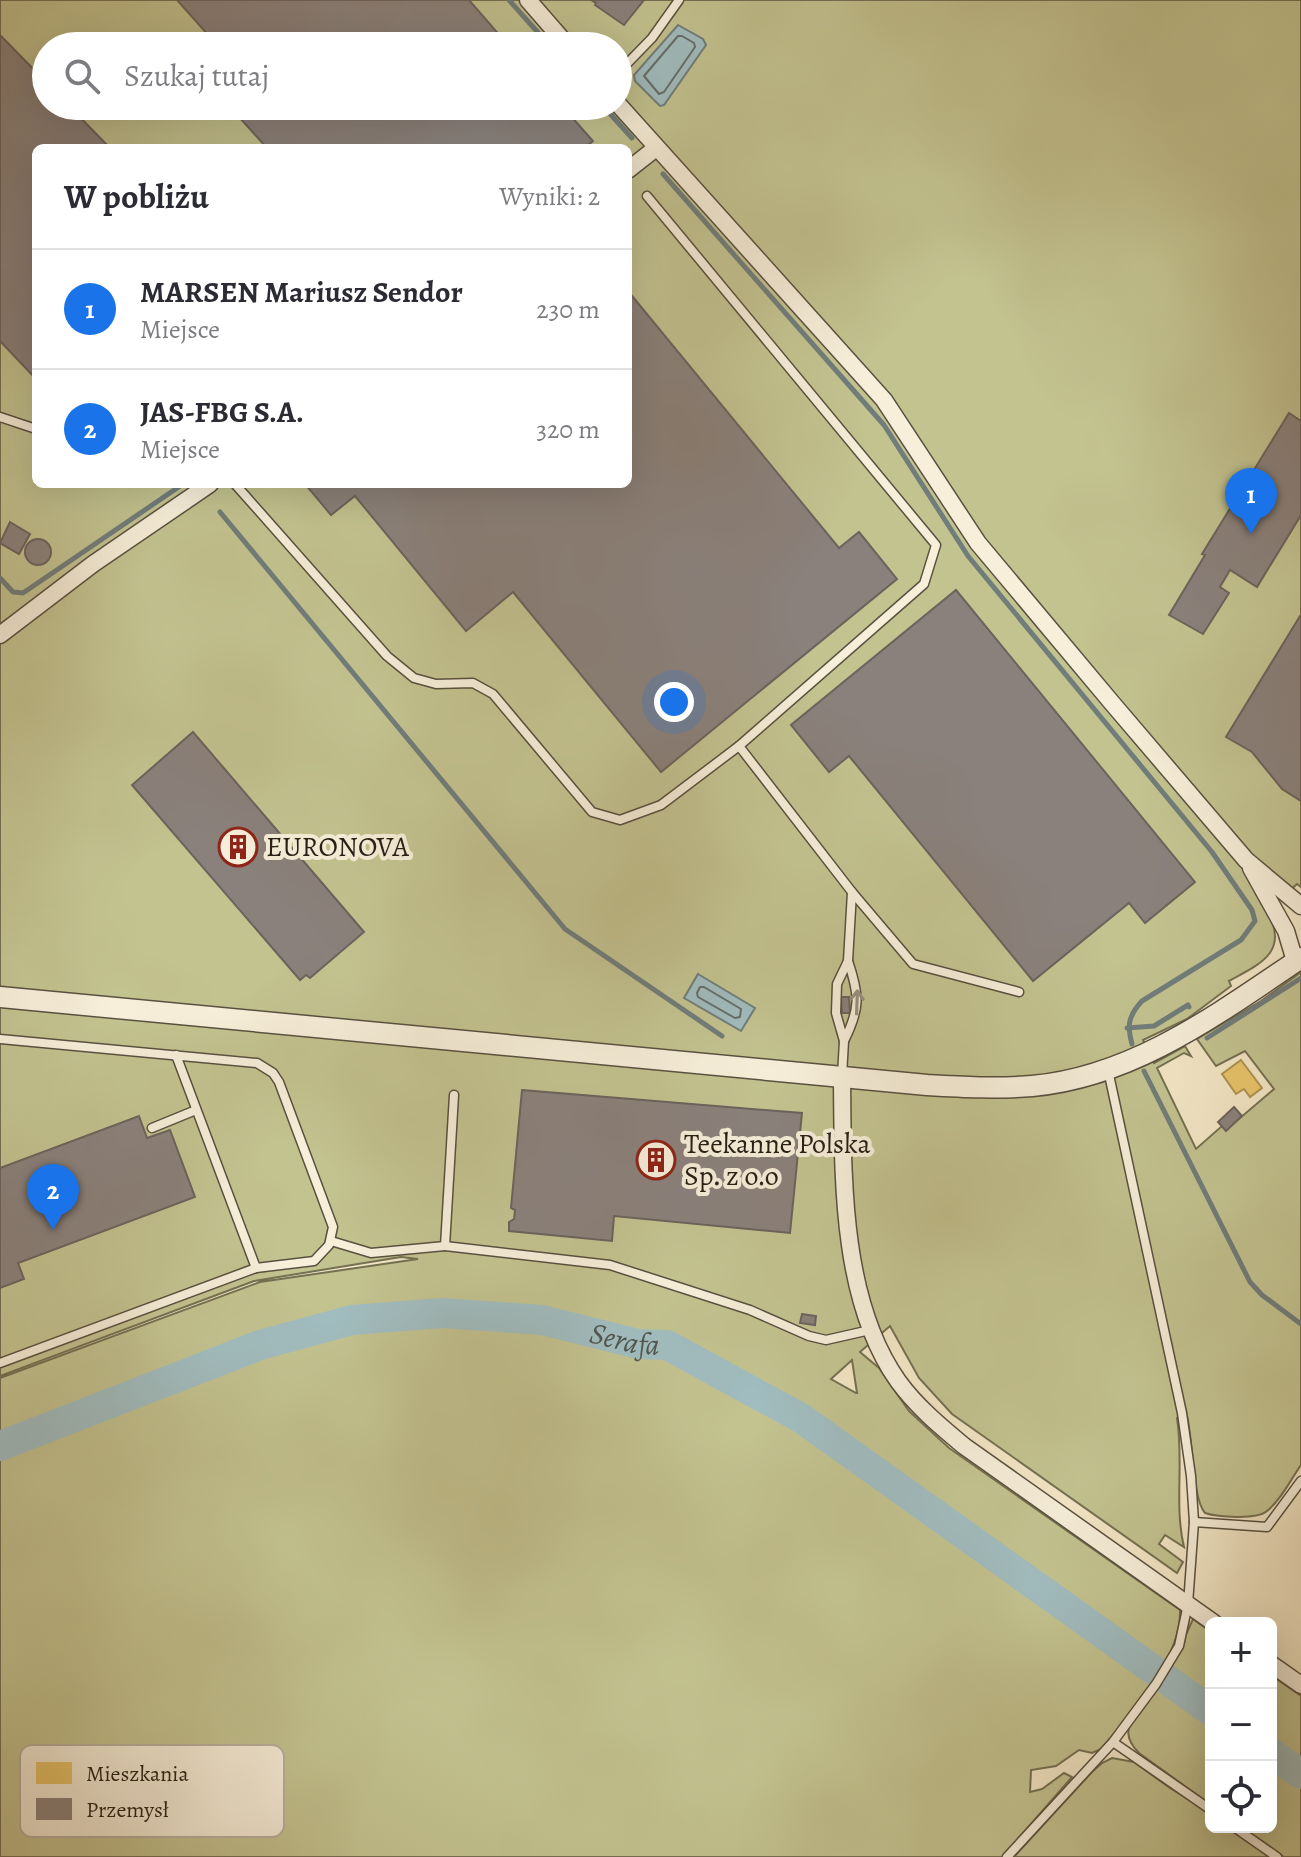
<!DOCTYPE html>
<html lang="pl">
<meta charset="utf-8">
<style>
body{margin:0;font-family:Alegreya,serif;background:#f2f2f3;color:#2b2b33}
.controls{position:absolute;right:24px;bottom:24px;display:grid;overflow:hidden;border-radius:12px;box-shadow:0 8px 32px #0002}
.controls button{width:72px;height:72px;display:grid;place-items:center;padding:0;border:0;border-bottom:2px solid #e1e1e2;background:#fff;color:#2b2b33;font:40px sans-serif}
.you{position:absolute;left:674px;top:702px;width:28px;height:28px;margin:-20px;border:6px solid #fff;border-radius:50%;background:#1a73e8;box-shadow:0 0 0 12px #1a73e833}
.badge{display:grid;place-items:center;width:52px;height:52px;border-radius:50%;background:#1a73e8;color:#fff;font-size:26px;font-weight:700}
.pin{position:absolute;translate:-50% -66px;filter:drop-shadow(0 2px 4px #0008)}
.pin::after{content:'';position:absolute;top:42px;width:28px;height:24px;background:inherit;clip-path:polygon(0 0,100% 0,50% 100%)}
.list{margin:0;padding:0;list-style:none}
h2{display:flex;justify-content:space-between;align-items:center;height:104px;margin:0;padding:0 32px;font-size:34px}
h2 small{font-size:26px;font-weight:400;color:#7c7c81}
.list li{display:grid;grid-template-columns:52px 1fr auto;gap:24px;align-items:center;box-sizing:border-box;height:120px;padding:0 32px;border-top:2px solid #e1e1e2}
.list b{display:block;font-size:30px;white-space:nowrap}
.list p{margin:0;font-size:26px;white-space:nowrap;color:#7c7c81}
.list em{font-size:26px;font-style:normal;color:#7c7c81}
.icon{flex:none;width:44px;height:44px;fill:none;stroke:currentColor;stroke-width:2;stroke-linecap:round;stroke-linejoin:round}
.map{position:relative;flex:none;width:1301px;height:1857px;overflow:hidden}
.search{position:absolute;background:#fff;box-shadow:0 8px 32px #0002;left:32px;top:32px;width:600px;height:88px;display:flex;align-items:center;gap:20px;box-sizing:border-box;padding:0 28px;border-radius:44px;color:#7c7c81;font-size:30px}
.panel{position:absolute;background:#fff;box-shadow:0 8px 32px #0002;left:32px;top:144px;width:600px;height:344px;border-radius:12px}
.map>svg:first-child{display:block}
</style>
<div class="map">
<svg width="1301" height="1857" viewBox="0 0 1301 1857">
<rect width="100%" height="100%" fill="#f3e7c6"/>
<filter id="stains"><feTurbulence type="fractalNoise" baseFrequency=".0025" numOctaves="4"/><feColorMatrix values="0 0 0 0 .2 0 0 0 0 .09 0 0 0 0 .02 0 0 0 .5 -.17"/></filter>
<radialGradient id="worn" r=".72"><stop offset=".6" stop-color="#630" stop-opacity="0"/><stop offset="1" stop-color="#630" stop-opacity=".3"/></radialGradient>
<g fill="#c3c390" stroke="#747052" stroke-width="2" fill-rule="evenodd">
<path d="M 0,0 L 1301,0 L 1301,887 L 1297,884 L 1267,911 C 1290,952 1260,964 1229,981 L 1231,986 L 1187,1019 L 1143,1040 L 1154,1063 L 1185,1046 L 1191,1056 L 1184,1053 L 1157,1068 L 1196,1149 L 1222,1126 L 1226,1130 L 1274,1089 L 1245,1051 L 1216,1066 L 1197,1039 L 1261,1001 L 1301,972 L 1301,1465 C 1291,1479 1281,1500 1267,1511 C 1257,1520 1217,1517 1205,1513 C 1191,1497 1194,1433 1185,1408 L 1177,1418 C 1184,1460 1174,1506 1184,1547 L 1165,1535 L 1159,1544 L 1183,1562 L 1177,1573 L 952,1414 L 919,1378 L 890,1326 L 860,1352 L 879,1368 L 909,1411 L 949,1448 L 1180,1610 C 1182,1657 1131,1714 1101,1749 L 1092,1753 L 1079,1750 L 1056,1766 L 1031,1770 L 1030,1792 L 1042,1789 L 1064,1773 L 1072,1777 L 1002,1857 L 0,1857 L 0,1378 L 260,1282 L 418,1259 L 401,1257 L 254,1281 L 0,1376 ZM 46,46 L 618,46 L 618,106 L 46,106 ZM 36,148 L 628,148 L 628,484 L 36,484 ZM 852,1360 L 857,1393 L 856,1393 L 831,1379 Z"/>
<path d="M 1193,1619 L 1211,1632 L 1211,1805 L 1139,1753 C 1131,1745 1125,1736 1130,1725 L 1168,1674 Z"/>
<polygon points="1271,1675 1301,1696 1301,1857 1284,1857 1241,1827 1271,1827"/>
<polygon points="1112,1758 1134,1762 1170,1788 1211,1813 1211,1827 1230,1827 1271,1857 1014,1857 1092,1772 1102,1763"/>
</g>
<g fill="#a1bdc0" stroke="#707d7b" stroke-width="2">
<polygon points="678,25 703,39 706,45 664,105 660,106 635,81 634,75"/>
<polygon points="698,974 755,1008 741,1031 684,998"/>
</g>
<polygon fill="#e9c46a" stroke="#ae9250" stroke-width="2" points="1241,1060 1262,1088 1250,1097 1244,1089 1236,1094 1222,1074"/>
<g fill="#8a817c" stroke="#6c635d" stroke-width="2">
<polygon points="177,0 469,0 509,46 218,46"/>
<polygon points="591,0 644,0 624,25 595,5 596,3"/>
<polygon points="0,35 46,82 46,106 69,106 110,148 36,148 36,379 0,341"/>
<polygon points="229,106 562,106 593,141 584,148 267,148"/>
<polygon points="628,291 839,548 859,532 897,579 661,772 513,592 466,631 355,496 331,515 305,484 628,484"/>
<polygon points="1289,413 1301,421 1301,515 1257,587 1230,570 1220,587 1229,593 1203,634 1169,615 1205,555 1202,554"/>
<polygon points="10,522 30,534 19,554 0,543"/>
<circle cx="38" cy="552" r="13"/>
<polygon points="956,590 1195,882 1145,923 1129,903 1033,981 849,756 829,772 791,725"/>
<polygon points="1300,616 1301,616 1301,801 1282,789 1252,752 1226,737"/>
<polygon points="193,732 364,932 310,978 306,975 300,980 132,785"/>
<polygon points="841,997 849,997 850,1013 842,1013"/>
<polygon points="522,1090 802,1113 790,1233 614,1216 612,1241 509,1231 509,1222 514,1219 515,1210 511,1208"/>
<polygon points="1234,1107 1242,1116 1226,1131 1218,1122"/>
<polygon points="139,1116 147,1138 170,1130 195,1197 18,1263 24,1279 0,1288 0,1168"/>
<polygon points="802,1314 816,1316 815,1325 800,1323"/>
</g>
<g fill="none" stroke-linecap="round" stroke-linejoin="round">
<g stroke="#646e6a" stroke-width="2">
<polygon points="678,36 682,36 694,43 695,47 664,92 659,94 644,76"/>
<polygon points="700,987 704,987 741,1009 740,1017 735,1018 698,997 697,993"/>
</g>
<g stroke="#707d7b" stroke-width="5">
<polyline points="509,0 550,46"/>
<polyline points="603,106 632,138"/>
<path d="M 663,174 L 884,425 L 968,556 L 1212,852 L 1252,910 L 1255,921 L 1241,940 L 1142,1001 C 1128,1016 1127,1026 1132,1044"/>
<polyline points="220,512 565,929 722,1036"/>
<polyline points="0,578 13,592 23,593 183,484"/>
<polyline points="1127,1028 1154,1026 1188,1005 1189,1007"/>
<polyline points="1207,1038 1301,978"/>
<polyline points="1144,1071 1250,1282 1262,1295 1301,1324"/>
</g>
<g stroke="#a1bdc0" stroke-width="30">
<path id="s1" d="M 0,1446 L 260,1345 L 352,1320 L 442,1313 L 542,1320 L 638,1344 L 667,1345 L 801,1418 L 1211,1711"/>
<polyline points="1271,1753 1301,1774"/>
</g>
<defs>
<g id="service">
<polyline points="618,73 652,38 679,0"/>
<polyline points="647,196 936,545 924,584 739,746 852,892 848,961 837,984 836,1013 844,1041 842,1076"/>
<polyline points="0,417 36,429"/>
<polyline points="235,484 387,656 414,678 436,684 473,683 493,694 592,812 620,820 661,805 739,746"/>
<polyline points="852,892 913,964 1019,992"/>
<polyline points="0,1039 257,1063 273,1073 279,1082 333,1227 329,1245 314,1261 256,1268 0,1363"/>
<path d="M 844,1041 C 860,1009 860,996 848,961"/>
<polyline points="176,1055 256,1268"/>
<polyline points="454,1095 445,1246 610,1265 750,1310 809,1336 826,1340 870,1330"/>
<polyline points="152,1128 196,1110"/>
<polyline points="331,1241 371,1253 445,1246"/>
<polyline points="1194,1522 1267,1527 1301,1481"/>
<polyline points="1113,1742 1211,1810"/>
<polyline points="1234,1827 1277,1857"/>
<polyline points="1007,1857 1113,1742 1156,1684 1179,1646 1188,1604 1194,1522 1191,1476 1182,1413 1108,1070"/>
</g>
<g id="minor">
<polyline points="528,0 568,46"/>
<polyline points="618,104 884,400 978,543 1112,703 1246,860 1301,906"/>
<polyline points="628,170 656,148"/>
<polyline points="0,635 93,564 210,484"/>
<polyline points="1251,868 1286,931 1295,961"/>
<path d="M 842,1077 C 843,1174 840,1299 898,1381 C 916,1406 940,1426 964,1446 L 1214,1623"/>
<polyline points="1271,1664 1301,1685"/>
</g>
<path id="tertiary" d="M 0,997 L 927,1085 C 962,1087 997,1089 1032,1086 C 1134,1077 1219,1013 1301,958"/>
</defs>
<use href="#service" stroke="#595040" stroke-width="11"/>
<use href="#minor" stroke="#595040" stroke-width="19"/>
<use href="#tertiary" stroke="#595040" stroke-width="23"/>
<use href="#service" stroke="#f7efda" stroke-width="8"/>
<use href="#minor" stroke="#f7efda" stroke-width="16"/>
<use href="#tertiary" stroke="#f7efda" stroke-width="20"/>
</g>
<defs><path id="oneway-shaft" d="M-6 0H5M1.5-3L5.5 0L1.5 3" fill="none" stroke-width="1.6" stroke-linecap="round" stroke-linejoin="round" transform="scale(2)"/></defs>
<use stroke="#999181" href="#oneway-shaft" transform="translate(857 1002) rotate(-88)"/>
<defs>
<symbol id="building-ring" viewBox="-11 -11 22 22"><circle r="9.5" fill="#f7efda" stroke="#8f2418" stroke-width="1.5"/><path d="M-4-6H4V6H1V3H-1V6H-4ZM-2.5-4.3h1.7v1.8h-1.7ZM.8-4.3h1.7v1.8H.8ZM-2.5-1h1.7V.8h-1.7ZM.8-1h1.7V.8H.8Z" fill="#8f2418"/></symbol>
</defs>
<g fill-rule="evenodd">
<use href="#building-ring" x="216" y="825" width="44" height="44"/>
<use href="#building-ring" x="634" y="1138" width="44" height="44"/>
</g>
<g text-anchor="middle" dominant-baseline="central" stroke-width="8" stroke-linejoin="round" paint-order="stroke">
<g font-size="28" fill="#261e14" stroke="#f7efda" text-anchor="start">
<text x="266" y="847">EURONOVA</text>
<text x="684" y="1144">Teekanne Polska<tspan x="684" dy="32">Sp. z o.o</tspan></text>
</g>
<g font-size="30" font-style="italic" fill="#515650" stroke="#f7efda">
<text stroke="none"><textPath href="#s1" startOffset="650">Serafa</textPath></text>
</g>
</g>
<rect x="20" y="1745" width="264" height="92" rx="12" fill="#f7efda" stroke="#b8b09f" stroke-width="2"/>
<rect x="36" y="1762" width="36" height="22" fill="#e9c46a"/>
<rect x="36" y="1798" width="36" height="22" fill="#8a817c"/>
<g font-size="22" fill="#261e14">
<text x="86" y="1781">Mieszkania</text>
<text x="86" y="1817">Przemysł</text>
</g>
<rect width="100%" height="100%" filter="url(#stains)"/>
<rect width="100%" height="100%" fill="url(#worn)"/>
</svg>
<div class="controls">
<button>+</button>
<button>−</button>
<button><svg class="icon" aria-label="locate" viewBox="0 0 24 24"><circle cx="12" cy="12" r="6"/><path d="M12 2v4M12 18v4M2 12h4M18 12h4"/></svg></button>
</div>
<div class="you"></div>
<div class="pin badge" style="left:1251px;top:534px">1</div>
<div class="pin badge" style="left:53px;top:1230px">2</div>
<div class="search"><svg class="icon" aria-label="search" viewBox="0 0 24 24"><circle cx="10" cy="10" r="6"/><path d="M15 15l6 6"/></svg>Szukaj tutaj</div>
<section class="panel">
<h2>W pobliżu<small>Wyniki: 2</small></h2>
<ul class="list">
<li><span class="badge">1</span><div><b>MARSEN Mariusz Sendor</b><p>Miejsce</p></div><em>230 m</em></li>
<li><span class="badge">2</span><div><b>JAS-FBG S.A.</b><p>Miejsce</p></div><em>320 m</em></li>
</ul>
</section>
</div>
